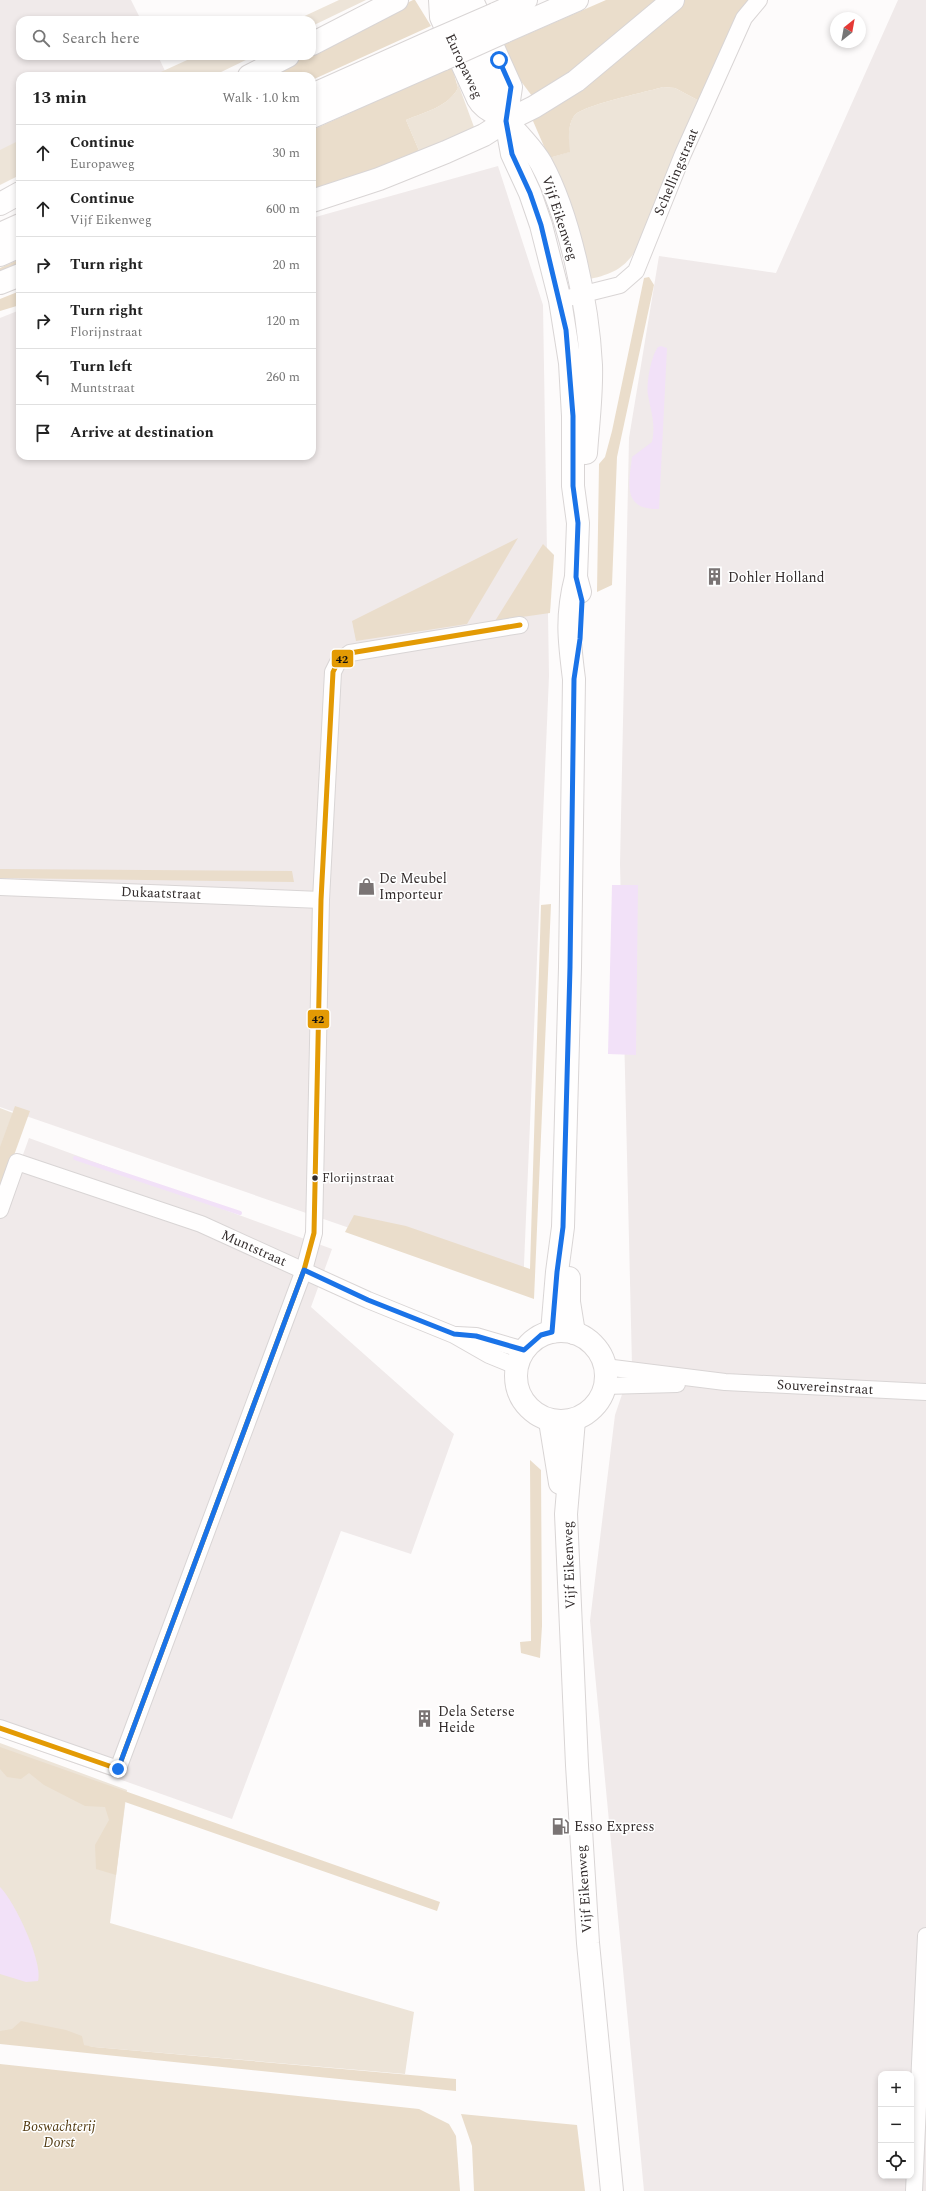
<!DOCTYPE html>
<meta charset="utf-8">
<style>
body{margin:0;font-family:Spectral,serif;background:#f6f6f6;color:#222}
.controls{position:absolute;right:12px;bottom:12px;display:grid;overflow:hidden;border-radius:8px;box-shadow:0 2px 6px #0003}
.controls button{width:36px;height:36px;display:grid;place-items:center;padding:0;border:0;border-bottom:1px solid #e0e0e0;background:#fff;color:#222;font:20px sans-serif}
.compass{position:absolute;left:830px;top:12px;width:36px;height:36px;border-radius:50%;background:#fff;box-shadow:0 2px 6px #0003;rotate:31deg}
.stop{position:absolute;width:12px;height:12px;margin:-9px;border:3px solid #1a73e8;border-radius:50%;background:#fff}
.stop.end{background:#1a73e8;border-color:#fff;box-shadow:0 1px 4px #0008}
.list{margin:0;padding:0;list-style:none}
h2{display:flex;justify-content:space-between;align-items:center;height:52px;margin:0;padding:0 16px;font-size:17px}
h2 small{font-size:13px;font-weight:400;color:#767676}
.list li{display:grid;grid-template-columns:26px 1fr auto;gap:12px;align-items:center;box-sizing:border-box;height:56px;padding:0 16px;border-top:1px solid #e0e0e0}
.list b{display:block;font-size:15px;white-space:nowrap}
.list p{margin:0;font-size:13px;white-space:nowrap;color:#767676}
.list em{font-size:13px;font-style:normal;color:#767676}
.icon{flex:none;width:22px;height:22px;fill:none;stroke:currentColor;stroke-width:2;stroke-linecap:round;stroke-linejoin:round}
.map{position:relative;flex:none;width:926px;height:2191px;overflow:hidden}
.search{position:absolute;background:#fff;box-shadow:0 2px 6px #0003;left:16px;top:16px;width:300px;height:44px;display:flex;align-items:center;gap:10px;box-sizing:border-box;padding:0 14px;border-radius:12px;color:#767676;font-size:15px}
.panel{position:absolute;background:#fff;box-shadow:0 2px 6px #0003;left:16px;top:72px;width:300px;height:388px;border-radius:12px}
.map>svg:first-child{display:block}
</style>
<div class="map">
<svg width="926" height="2191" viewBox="0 0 926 2191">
<rect width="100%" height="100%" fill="#fdfbfb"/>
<g fill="#f0eaea" fill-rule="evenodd">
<polygon points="0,0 131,0 141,20 20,20 20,56 158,56 165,71 157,76 20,76 20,159 0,169"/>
<path d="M 898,0 L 926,0 L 926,2191 L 644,2191 L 590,1621 L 615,1415 L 632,1365 L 620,864 L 629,438 L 659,256 L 776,273 ZM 881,2074 L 911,2074 L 911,2176 L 881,2176 Z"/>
<polygon points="498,166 543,305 549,676 523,1288 0,1107 0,318 20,310 20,456 312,456 312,218"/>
<polygon points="29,1138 332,1249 311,1307 454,1434 411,1554 341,1531 232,1819 0,1737 0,1218"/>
</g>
<g fill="#ede4d8">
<polygon points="339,0 366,0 312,26 312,20 296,20"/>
<polygon points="196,56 254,56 213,76 152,76"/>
<path d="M 456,78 L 474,127 L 420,153 L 406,120 C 425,112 448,107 458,88 Z"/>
<path d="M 663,87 L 675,88 L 705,104 L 641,242 C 627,266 617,273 590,279 L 549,158 L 569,152 C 569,141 567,126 574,116 C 582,105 647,92 663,87 Z"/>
<polygon points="20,140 20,175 0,185 0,150"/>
<polygon points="0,1108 18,1115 0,1169"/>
<polygon points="0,1743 127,1790 110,1923 414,2012 405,2074 94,2047 0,2034"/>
</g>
<g fill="#eaddcb">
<polygon points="413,0 415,0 431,26 312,80 312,76 261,76 301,56 312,56 312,50"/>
<polygon points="606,0 657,0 594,55 535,100 517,76 503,45"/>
<path d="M 683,0 L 755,0 L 705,104 L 675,88 L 663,87 C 647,92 582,105 574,116 C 567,126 569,141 570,152 L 549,158 L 533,121 L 535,115 Z"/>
<path d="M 452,67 L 458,88 C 448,107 425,112 406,120 L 420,153 L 312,192 L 312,130 Z"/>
<polygon points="20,259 20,274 0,281 0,268"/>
<polygon points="649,277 654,285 617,457 612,585 597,592 599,464 605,457 612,431 644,278"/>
<polygon points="20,291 20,305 0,311 0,299"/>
<polygon points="518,538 467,624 356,641 352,621"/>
<polygon points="543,544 554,555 550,613 495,621"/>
<polygon points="0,869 292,871 294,882 0,878"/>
<polygon points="551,904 534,1299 345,1232 354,1215 406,1226 530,1269 541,905"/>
<polygon points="15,1106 30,1111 0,1194 0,1147"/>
<polygon points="530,1460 541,1470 542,1626 540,1658 521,1653 520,1642 531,1641"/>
<polygon points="0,1747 440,1902 437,1911 125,1802 116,1875 96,1869 95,1845 109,1820 105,1807 85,1806 44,1785 29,1773 21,1779 7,1777 0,1769"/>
<polygon points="21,2021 66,2030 82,2036 84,2045 94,2047 456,2079 456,2091 0,2044 0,2031 12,2029"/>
<polygon points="0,2064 419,2109 449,2124 456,2136 460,2191 0,2191"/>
<polygon points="461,2114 577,2125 585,2191 474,2191 472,2146"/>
</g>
<g fill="#f2e1f8">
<path d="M 661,346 L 667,348 L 659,509 C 622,510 629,483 632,457 L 652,442 C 656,425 651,412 648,395 C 646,384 651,356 658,347 Z"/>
<polygon points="612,885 638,885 636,1055 608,1054"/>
<path d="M 0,1887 C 15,1902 43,1962 38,1981 L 26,1982 L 0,1974 Z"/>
</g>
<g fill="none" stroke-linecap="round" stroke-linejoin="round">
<polyline stroke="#f2e1f8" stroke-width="4" points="75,1158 240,1213"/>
<defs>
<g id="street">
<polyline points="560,300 620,285 636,271 683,154 744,18 759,0"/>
<polyline points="0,887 321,900"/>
<polyline points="0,1210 17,1162 201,1224 368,1300 454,1335 489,1355 516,1366"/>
<polyline points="457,1335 476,1336 524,1350"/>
<polyline points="605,1367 725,1382 926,1392"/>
<polyline points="605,1386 677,1384"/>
<polyline points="0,1728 118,1769 304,1270 314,1233 321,900 333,672 338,662 350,653 520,625"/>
<polyline points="914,2191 926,1936"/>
</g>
<g id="secondary">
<path d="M 440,0 L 441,17 L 478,99 C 484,110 497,113 506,122 C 516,131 534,151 541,163 C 570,216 588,305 591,365 C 592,394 588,424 586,453"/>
<polyline points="453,0 506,121 512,154 530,193 541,225 560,300 570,363 573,416 573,486 578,523 576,577 580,592"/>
<polyline points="472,0 511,87 506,121"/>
<polyline points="569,1278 569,1302 574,1333"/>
<circle cx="561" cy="1376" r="45"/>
<path d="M 552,1332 L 557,1272 L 563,1227 L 570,967 L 574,679 C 569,640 566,616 576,577"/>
<polyline points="574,1420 566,1514 577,1765 588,1943 612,2191"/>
<polyline points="550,1421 560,1483"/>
</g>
<g id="highway">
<polyline points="495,14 526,0"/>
<polyline points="504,32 577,0"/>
<polyline points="312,44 397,0"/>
<polyline points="249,76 288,56"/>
<polyline points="312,95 435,40"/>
<polyline points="312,117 444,59"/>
<polyline points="312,201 379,179 446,152 484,135 506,121 534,107 576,81 673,0"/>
<polyline points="0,204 20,193"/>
<polyline points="0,234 20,225"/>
<polyline points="0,255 20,246"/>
<polyline points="0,283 20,275"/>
</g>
</defs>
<use href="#street" stroke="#d9d5d5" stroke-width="18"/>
<use href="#secondary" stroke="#d9d5d5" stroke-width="24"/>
<use href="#highway" stroke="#d9d5d5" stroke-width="24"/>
<use href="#street" stroke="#fffefe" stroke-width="16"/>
<use href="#secondary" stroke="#fffefe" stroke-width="22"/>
<use href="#highway" stroke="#fffefe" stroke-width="22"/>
<defs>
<g id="highway-bridge">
<polyline points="435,40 495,14"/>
<polyline points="444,59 504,32"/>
</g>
</defs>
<use href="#highway-bridge" stroke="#d9d5d5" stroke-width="24" stroke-linecap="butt"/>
<use href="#highway-bridge" stroke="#fffefe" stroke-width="22"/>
<defs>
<polyline id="bus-1" points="0,1728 118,1769 304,1270 314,1233 321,900 333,672 338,662 350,653 520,625"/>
</defs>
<use href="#bus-1" stroke="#fff" stroke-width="8"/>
<use href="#bus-1" stroke="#e39a04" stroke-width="5"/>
</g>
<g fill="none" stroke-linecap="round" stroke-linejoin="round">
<polyline stroke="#1a73e8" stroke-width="5" points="118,1769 304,1270 368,1300 454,1334 476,1336 524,1350 541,1335 552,1332 557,1272 563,1227 570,967 574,679 580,639 582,601 576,577 578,523 573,486 573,416 566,330 541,225 530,193 512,154 506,121 511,87 499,60"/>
</g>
<defs>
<symbol id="building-bare" viewBox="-9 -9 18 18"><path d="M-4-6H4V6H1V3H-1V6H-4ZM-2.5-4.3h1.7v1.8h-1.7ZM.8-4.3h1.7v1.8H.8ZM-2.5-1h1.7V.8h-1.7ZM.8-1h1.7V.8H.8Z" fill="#7a7474" stroke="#fff" stroke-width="2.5" paint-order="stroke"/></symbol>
<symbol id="shop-bare" viewBox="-9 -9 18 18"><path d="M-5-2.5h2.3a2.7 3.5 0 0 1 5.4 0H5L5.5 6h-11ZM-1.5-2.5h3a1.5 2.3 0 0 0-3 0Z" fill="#7a7474" stroke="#fff" stroke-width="2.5" paint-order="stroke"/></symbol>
<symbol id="fuel-bare" viewBox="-9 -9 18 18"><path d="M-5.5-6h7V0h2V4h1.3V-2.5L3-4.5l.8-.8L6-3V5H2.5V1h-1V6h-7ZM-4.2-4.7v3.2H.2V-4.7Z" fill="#7a7474" stroke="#fff" stroke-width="2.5" paint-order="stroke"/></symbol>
</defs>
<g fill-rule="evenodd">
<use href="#building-bare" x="702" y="564" width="25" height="25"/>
<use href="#shop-bare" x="354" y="874" width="25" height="25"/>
<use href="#building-bare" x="412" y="1706" width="25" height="25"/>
<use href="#fuel-bare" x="548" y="1814" width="25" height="25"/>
</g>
<circle fill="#332c2c" stroke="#fff" stroke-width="1.5" cx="315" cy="1178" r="3.5"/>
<g text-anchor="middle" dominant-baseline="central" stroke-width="3" stroke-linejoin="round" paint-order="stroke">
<g font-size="13" fill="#332c2c" stroke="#fff" text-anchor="start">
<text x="322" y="1178">Florijnstraat</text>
</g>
<g font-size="14" fill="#332c2c" stroke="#fff">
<text transform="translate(464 66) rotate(65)">Europaweg</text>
<text transform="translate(676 172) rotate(-67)">Schellingstraat</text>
<text transform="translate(560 218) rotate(72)">Vijf Eikenweg</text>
<text transform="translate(161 893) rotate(2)">Dukaatstraat</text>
<text transform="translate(254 1248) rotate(24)">Muntstraat</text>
<text transform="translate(825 1387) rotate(3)">Souvereinstraat</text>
<text transform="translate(569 1565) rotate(-92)">Vijf Eikenweg</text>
<text transform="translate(584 1889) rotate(-94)">Vijf Eikenweg</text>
</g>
<g font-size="14" fill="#332c2c" stroke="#fff" text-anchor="start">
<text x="728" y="577">Dohler Holland</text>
<text x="379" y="878">De Meubel<tspan x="379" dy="16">Importeur</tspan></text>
<text x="438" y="1711">Dela Seterse<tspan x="438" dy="16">Heide</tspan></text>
<text x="574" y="1826">Esso Express</text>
</g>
<g font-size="14" font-style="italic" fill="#533b12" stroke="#fff">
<text x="59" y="2126">Boswachterij<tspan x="59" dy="16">Dorst</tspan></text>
</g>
</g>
<g stroke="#fff" stroke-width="1.5">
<rect x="331" y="649" width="23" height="19" rx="4" fill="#e39a04"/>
<rect x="307" y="1009" width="23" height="20" rx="4" fill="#e39a04"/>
</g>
<g font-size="11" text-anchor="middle" font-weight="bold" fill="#111">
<text x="342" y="663">42</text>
<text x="318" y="1023">42</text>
</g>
</svg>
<div class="controls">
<button>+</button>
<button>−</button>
<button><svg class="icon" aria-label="locate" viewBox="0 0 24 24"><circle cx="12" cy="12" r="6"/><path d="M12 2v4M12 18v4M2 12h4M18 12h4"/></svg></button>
</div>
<svg class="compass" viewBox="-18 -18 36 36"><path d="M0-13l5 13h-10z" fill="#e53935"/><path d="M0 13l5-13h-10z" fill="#767676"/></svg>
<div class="stop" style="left:499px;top:60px"></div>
<div class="stop end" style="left:118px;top:1769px"></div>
<div class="search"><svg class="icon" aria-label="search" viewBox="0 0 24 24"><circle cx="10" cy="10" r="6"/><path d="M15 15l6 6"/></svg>Search here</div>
<section class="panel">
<h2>13 min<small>Walk · 1.0 km</small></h2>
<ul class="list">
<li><svg class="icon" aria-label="ahead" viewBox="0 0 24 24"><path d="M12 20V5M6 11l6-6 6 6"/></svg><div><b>Continue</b><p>Europaweg</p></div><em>30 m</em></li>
<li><svg class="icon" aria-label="ahead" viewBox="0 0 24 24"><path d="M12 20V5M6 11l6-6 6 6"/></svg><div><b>Continue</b><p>Vijf Eikenweg</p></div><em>600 m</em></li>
<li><svg class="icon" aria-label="right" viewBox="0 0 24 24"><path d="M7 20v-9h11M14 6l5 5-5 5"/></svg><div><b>Turn right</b></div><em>20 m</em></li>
<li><svg class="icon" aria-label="right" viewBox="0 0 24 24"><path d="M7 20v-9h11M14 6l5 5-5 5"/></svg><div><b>Turn right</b><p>Florijnstraat</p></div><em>120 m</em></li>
<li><svg class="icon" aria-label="left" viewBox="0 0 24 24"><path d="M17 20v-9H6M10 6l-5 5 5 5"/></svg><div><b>Turn left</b><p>Muntstraat</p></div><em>260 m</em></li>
<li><svg class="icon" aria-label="arrive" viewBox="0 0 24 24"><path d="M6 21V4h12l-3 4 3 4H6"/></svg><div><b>Arrive at destination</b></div></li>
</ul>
</section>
</div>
